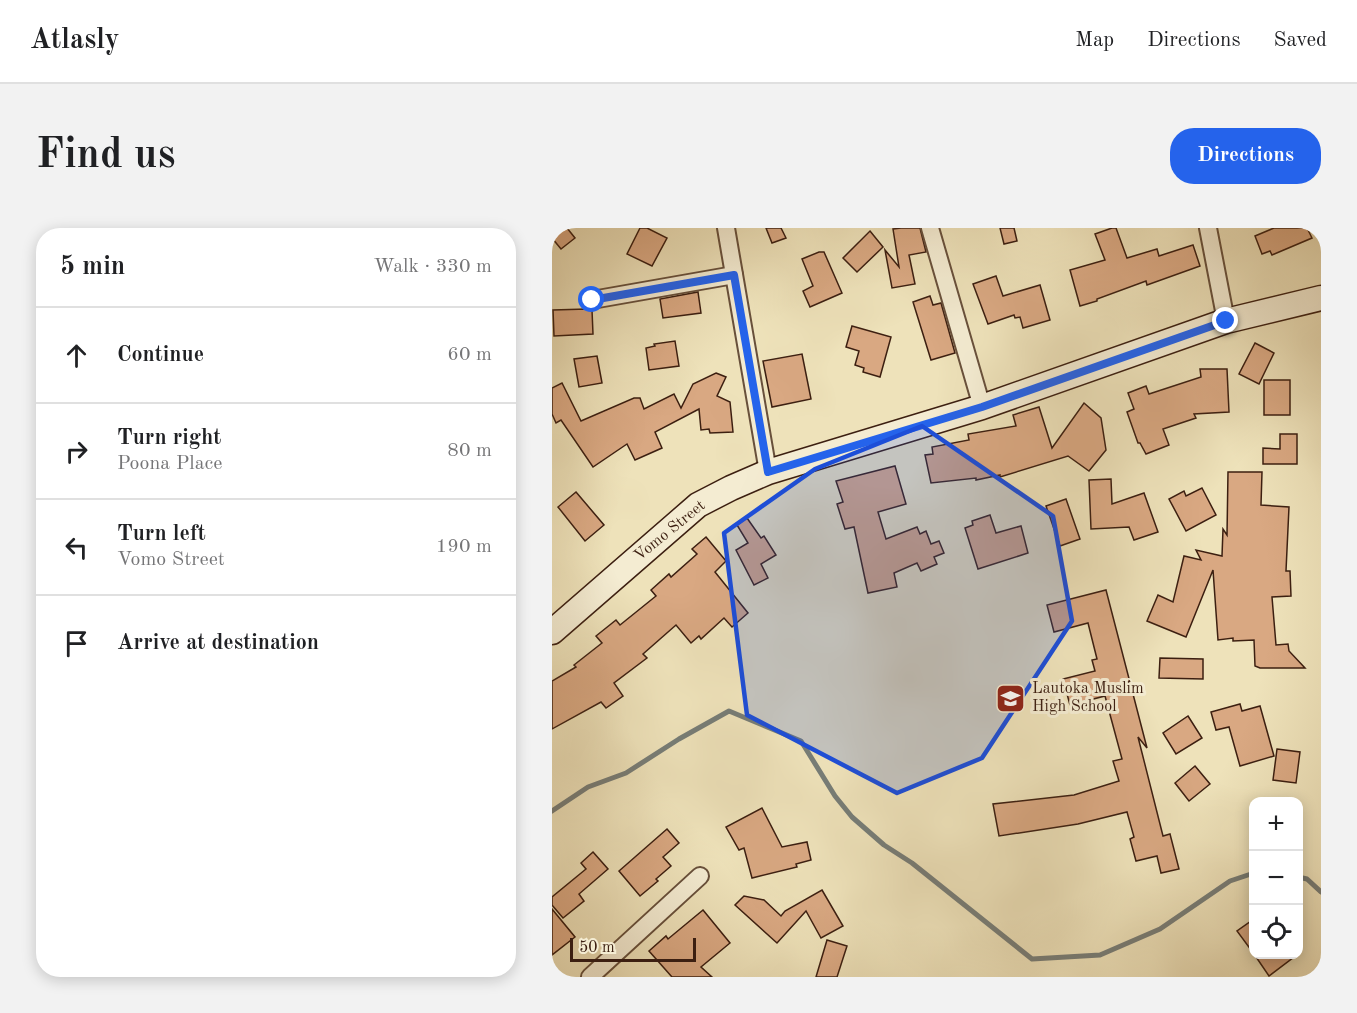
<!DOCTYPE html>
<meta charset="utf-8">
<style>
body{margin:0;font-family:"Old Standard TT",serif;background:#f2f2f2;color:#202124}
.controls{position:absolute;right:18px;bottom:18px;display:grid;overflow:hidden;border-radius:12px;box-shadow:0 3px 15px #0003}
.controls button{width:54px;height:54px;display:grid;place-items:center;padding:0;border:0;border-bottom:2px solid #e0e0e0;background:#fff;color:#202124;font:30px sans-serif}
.scale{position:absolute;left:18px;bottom:15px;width:126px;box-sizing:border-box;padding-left:6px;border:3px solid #3c1f11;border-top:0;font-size:16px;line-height:21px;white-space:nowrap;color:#3c1f11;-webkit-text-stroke:4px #f4ecd2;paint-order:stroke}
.stop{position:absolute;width:18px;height:18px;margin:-14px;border:4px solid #2563eb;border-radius:50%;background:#fff}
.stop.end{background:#2563eb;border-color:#fff;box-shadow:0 2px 6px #0008}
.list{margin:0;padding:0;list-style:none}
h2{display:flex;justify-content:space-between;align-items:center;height:78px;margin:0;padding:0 24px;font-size:26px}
h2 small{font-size:20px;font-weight:400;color:#757577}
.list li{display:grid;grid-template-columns:39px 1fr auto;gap:18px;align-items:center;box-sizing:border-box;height:96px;padding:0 24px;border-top:2px solid #e0e0e0}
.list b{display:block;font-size:22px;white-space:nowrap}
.list p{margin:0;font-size:20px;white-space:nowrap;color:#757577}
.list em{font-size:20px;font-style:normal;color:#757577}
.icon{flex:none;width:33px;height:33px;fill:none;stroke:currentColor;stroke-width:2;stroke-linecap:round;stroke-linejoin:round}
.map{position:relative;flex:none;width:769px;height:749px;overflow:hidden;border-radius:24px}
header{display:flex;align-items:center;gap:36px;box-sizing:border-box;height:84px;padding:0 30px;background:#fff;border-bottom:2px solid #e0e0e0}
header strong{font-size:28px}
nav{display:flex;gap:33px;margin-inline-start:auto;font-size:21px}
.intro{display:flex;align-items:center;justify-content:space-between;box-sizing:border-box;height:144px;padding:0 36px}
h1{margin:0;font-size:42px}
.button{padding:15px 27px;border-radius:24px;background:#2563eb;color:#fff;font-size:21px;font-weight:700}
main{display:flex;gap:36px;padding:0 36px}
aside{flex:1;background:#fff;border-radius:24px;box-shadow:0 3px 15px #0003}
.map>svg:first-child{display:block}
</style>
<header>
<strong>Atlasly</strong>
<nav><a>Map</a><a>Directions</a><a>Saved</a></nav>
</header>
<div class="intro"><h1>Find us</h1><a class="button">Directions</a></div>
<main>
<aside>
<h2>5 min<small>Walk · 330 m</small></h2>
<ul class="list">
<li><svg class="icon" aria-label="ahead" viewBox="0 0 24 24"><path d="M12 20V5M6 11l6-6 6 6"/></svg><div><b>Continue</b></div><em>60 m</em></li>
<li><svg class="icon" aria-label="right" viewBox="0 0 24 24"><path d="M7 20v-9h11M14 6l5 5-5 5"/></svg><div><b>Turn right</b><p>Poona Place</p></div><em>80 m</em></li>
<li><svg class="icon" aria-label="left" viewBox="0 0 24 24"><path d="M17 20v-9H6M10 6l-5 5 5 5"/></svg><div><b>Turn left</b><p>Vomo Street</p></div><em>190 m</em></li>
<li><svg class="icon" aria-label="arrive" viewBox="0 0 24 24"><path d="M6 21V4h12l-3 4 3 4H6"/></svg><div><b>Arrive at destination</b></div></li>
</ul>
</aside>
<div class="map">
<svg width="769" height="749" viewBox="0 0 769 749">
<rect width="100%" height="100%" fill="#eee2ba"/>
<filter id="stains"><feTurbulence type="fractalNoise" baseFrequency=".00333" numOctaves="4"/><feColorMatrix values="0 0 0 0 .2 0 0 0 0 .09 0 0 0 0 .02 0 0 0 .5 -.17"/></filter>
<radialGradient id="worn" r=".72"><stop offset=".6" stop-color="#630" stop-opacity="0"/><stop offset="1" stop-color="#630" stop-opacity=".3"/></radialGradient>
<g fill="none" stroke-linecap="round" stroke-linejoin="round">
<g stroke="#777d77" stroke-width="5">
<polyline points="0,583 36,559 74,545 127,511 177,483 249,513 283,568 300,589 332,617 360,635 480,731 548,727 608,701 678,653 702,645"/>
<polyline points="746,649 755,651 769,664"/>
</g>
</g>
<g fill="#d9a882" stroke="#3c1f11" stroke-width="1.5">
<polygon points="0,0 15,0 23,10 9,21 0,10"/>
<polygon points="88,0 95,0 115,10 100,38 75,26"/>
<polygon points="214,0 229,0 234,10 220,15"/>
<polygon points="349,0 368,0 374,24 357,27 363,56 340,60 333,22 347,39 341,1"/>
<polygon points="448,0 462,0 465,13 452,16"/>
<polygon points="560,0 564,0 575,30 605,21 607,28 641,17 648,38 595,57 594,53 545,71 545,73 528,78 518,42 553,32 543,6"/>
<polygon points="722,0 755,0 760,10 720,27 718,23 710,26 703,8"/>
<polygon points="318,3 331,19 305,44 291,30"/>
<polygon points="267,24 272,24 290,65 258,79 251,63 261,58 250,31"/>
<polygon points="444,48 451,68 488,57 498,92 471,100 468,89 463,90 462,87 436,96 421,56"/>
<polygon points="146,64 149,85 111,90 108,71"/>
<polygon points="378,68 381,77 389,75 403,125 379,132 361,74"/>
<polygon points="35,81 40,82 41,106 2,108 1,82"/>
<polygon points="300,98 339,109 328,149 311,144 312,140 303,137 307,123 294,119"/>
<polygon points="123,113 127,138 97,142 94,120 103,118 102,116"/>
<polygon points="703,115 722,125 707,156 687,146"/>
<polygon points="250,126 259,171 220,179 211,133"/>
<polygon points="45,128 50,155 27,159 22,131"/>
<polygon points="648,141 675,141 677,184 642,186 644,190 611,201 617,217 594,226 588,215 586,215 575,184 582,181 576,165 594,158 597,166 649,149"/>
<polygon points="164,145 174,149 165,168 178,174 181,204 158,205 157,201 149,202 147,181 103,204 110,220 83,232 75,216 41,239 9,192 4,195 0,186 0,160 10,155 29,193 82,170 88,170 92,181 122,166 129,180 141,156"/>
<rect x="712" y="152" width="26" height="35"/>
<polygon points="532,175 549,190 554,222 537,243 516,228 448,249 448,247 424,252 424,250 379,255 373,227 381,226 380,219 417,212 416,206 464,198 461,187 487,179 500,220"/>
<polygon points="728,206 745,206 745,236 711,236 711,220 728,221"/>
<polygon points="343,238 354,276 326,284 334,311 365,299 368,306 374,303 379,316 387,313 392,325 382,329 385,336 369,343 365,335 342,345 345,359 316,365 302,299 293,301 285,276 291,274 284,253"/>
<polygon points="676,244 710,244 709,277 737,279 734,343 738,343 739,368 720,369 724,417 736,416 737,423 753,440 708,440 703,438 702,412 681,413 681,410 666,412 661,342 634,409 595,393 606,367 621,374 632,328 649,332 644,322 670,328 671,301 675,307"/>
<polygon points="559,251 560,276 592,265 606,304 582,312 577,299 539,301 537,252"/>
<polygon points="650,260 664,287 634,303 617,271 632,263 634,268"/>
<polygon points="24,264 52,297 33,313 6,279"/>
<polygon points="514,271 528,311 508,318 494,278"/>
<polygon points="438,287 444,305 469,298 476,325 426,341 413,300 421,297 420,293"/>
<polygon points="195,290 209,310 212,308 224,327 209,336 216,350 202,357 184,322 196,315 185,297"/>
<polygon points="154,309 174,333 163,344 196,385 180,399 172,390 149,411 147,408 139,415 124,397 91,426 95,430 62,455 71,468 54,480 49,474 0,501 0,453 24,439 22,437 50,415 44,408 64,392 68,397 104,368 99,362 117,346 119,349 145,326 140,321"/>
<polygon points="554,362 595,520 586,509 611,608 618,606 627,641 609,645 605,628 584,633 578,611 582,609 575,584 526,596 447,608 441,576 522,567 567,553 561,533 570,531 553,468 518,477 511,451 543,443 540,432 545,431 536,395 502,404 495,377"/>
<polygon points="608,430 651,431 651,451 607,450"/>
<polygon points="688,476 690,483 708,478 722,528 688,538 677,499 664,502 659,484"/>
<polygon points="636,488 650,510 624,526 611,505"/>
<polygon points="725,521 748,524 744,555 721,552"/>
<polygon points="643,538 658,556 637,573 623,555"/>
<polygon points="210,580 230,619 255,614 259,632 244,636 245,639 200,650 192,620 187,622 174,599"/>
<polygon points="115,601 127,615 111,629 119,638 104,651 106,653 88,668 67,643"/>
<polygon points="41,624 56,641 27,666 32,673 11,690 0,677 0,669 34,641 29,635"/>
<polygon points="270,662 291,698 269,710 254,683 225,715 183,677 192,668 212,672 229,688 233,683"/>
<polygon points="0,681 23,709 0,727"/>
<polygon points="151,682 178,715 149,739 160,749 120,749 97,723 114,708 116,711"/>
<polygon points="702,691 702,726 685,703"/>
<polygon points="275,712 295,718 285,749 264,749"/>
<polygon points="702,726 746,726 717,748"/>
</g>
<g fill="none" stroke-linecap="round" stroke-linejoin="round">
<defs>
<g id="street">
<polyline points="174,0 216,244"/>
<polyline points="378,0 430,179"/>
<polyline points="656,0 674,93"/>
<polyline points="40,72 182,47"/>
<polyline points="38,749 148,648"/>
</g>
<polyline id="secondary" points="0,404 146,277 179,260 216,244 430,179 674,93 769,70"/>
</defs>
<use href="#street" stroke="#68503b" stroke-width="20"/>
<use href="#secondary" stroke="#3c1f11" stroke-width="27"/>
<use href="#street" stroke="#f4ecd2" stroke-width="16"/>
<use href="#secondary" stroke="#f4ecd2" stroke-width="24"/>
</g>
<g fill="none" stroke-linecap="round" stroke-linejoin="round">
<polyline stroke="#2563eb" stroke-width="8" points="40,72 182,47 216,244 430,179 674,93"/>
</g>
<path fill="#1d4ed8" fill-opacity="0.2" stroke="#1d4ed8" stroke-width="4.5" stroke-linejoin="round" d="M 370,198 L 501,288 L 520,393 L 430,530 L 345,565 L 195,487 L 172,305 L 263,241 Z"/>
<defs>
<symbol id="school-square" viewBox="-11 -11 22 22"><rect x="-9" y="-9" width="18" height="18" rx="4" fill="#8f2418" stroke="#f4ecd2"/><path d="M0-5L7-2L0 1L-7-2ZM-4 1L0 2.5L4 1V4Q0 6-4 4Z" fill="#fff"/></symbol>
</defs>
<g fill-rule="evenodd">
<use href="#school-square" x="442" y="454" width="33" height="33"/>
</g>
<g text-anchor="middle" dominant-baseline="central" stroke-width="6" stroke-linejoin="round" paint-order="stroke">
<g font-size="16" fill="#3c1f11" stroke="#f4ecd2">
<text transform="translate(118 303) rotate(-39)">Vomo Street</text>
</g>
<g font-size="16" fill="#3c1f11" stroke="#f4ecd2" text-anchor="start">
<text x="480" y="461">Lautoka Muslim<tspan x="480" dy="18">High School</tspan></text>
</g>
</g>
<rect width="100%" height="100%" filter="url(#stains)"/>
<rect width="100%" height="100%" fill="url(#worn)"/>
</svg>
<div class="controls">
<button>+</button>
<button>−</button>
<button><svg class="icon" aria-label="locate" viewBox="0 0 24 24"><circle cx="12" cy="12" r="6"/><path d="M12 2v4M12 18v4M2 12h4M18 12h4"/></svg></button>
</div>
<div class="scale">50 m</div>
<div class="stop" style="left:40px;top:72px"></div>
<div class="stop end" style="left:674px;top:93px"></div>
</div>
</main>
